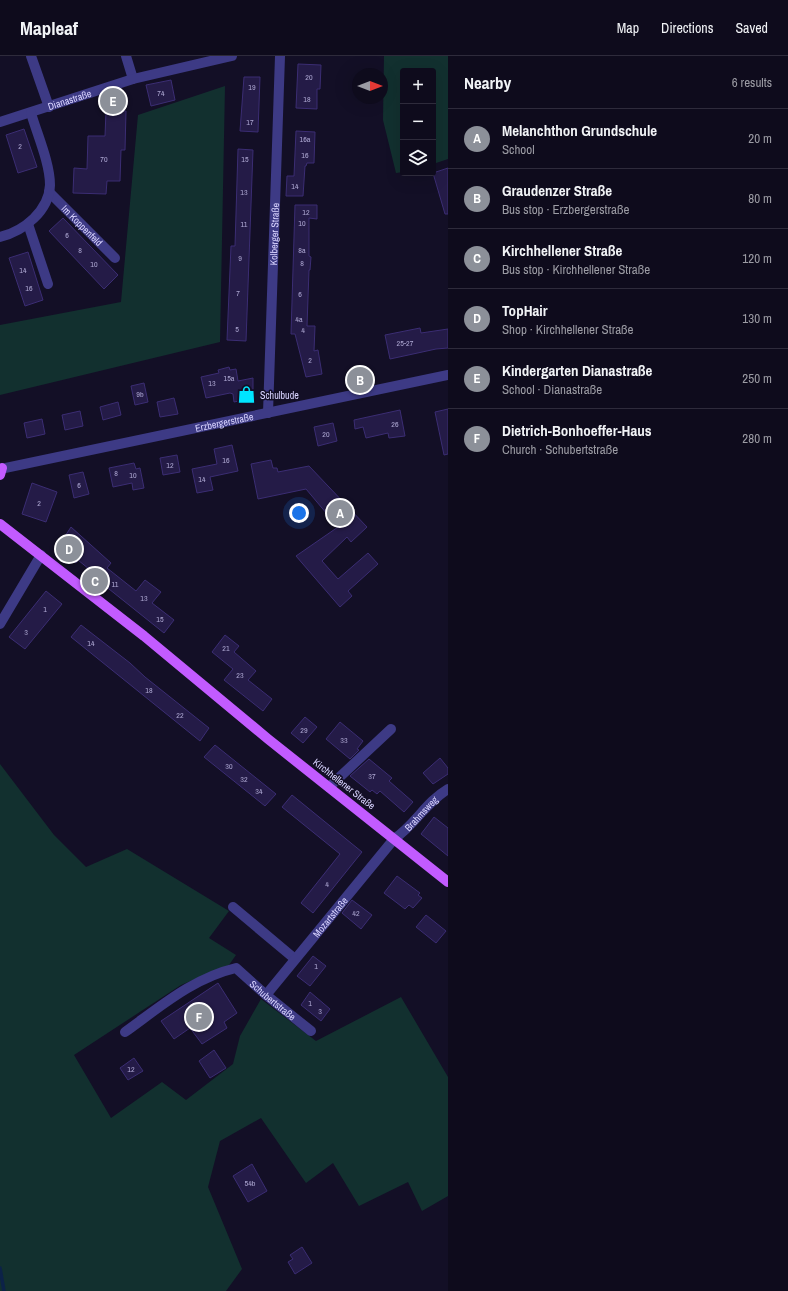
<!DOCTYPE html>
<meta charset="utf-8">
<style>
body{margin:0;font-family:"Archivo Narrow",sans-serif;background:#1c1929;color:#f1f3f6}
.controls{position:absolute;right:12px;top:12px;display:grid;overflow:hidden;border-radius:4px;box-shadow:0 4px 16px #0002}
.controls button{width:36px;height:36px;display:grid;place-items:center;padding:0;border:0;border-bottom:1px solid #2e2b3b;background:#0e0b1c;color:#f1f3f6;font:20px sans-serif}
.compass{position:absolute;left:352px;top:12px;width:36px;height:36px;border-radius:50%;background:#0e0b1c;box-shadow:0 4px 16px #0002;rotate:90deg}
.you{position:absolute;left:299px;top:457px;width:14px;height:14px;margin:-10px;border:3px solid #fff;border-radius:50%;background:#1a73e8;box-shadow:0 0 0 6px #1a73e833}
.badge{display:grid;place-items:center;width:26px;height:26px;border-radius:50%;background:#8c9099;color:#fff;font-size:13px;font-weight:700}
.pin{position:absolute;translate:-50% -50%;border:2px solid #fff;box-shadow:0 1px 4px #0006}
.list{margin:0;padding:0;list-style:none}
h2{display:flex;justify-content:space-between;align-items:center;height:52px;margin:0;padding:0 16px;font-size:17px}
h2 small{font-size:13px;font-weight:400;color:#9b9ba3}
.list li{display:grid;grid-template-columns:26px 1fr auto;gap:12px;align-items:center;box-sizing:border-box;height:60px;padding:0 16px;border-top:1px solid #2e2b3b}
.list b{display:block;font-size:15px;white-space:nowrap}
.list p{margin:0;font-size:13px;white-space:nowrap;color:#9b9ba3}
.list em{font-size:13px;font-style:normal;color:#9b9ba3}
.icon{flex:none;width:22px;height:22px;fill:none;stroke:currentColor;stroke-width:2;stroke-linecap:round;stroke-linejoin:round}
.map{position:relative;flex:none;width:448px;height:1235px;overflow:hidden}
header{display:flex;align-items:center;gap:24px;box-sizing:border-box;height:56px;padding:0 20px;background:#0e0b1c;border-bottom:1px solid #2e2b3b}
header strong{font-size:19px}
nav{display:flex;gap:22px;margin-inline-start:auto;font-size:14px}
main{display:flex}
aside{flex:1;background:#0e0b1c}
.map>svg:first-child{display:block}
</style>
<header>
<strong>Mapleaf</strong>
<nav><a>Map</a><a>Directions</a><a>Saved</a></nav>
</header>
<main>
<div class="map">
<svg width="448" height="1235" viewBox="0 0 448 1235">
<rect width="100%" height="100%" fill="#130f26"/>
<g fill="#12302f">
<polygon points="384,0 448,0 448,103 433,108 433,15 403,15 403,116 396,117 383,64"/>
<polygon points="225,30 220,286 0,339 0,269 121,246 138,59"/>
<polygon points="0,708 54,779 86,811 127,793 229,855 209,882 236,899 229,909 181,929 74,999 111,1062 162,1026 186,1044 233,1008 240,980 261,943 316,985 401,941 448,1021 448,1140 422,1155 408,1126 359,1150 333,1107 306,1127 261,1062 220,1085 208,1131 242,1213 226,1235 0,1235"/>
</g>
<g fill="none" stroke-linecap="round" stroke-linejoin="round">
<polyline stroke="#0c2248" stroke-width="3.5" points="0,1212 4,1235"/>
</g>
<g fill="#241b47" stroke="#3b2d73">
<polygon points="298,8 321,9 320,33 317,33 317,53 296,52"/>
<polygon points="244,21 260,21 258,76 240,75"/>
<polygon points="171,24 175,44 151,50 146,29"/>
<polygon points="106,55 126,55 125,94 121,94 120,125 107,125 106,138 73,137 74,112 87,113 88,80 105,80"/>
<polygon points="24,73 37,111 18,117 6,79"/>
<polygon points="296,75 315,76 314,107 307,107 306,110 305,110 303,140 286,140 287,120 294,120"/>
<polygon points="238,93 253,94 246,285 227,284 231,190 235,190"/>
<polygon points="448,112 448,158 445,158 433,117"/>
<polygon points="295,149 317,149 317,163 309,162 309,200 311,201 310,214 309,214 307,270 315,270 314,295 318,294 322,318 306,321 295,278 291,278"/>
<polygon points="63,162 118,219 104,233 49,175"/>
<polygon points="28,196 43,244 25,250 9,202"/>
<polygon points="420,272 421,277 448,273 448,292 436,293 390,303 385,279"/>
<polygon points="229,311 230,314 236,313 238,325 253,322 253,339 249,343 234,346 233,338 230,337 206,342 201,321 219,317 218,314"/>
<polygon points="144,327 148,346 135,349 131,330"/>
<polygon points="174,342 178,358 160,361 157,346"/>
<polygon points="118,346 121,359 103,364 100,351"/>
<polygon points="448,353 448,398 444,399 435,356"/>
<polygon points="400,354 405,380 389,382 388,377 366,382 363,371 355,373 354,364"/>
<polygon points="80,355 83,370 65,374 62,359"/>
<polygon points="42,363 45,378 27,382 24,367"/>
<polygon points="333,367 337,385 318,390 314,371"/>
<polygon points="232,389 238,415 210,421 213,434 197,437 192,413 217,408 214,393"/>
<polygon points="177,399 180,416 163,419 160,402"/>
<polygon points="271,404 273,412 277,412 278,416 309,410 367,471 351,486 347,481 322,505 338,523 368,497 378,508 348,535 352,540 340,551 296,500 338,471 306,433 258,443 251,408"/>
<polygon points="134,407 136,413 140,412 144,432 133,434 132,427 113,431 109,412"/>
<polygon points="83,416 89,438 74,442 69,419"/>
<polygon points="32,427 57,436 46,466 22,458"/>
<polygon points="71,471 111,507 107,512 136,535 145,524 161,536 152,547 174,564 164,577 104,529 106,527 78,504 76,507 58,491"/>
<polygon points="46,535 62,548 25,593 9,581"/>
<polygon points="81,569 130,607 145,621 209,672 200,685 71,581"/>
<polygon points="225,579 239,590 234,596 256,615 248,624 272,643 263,655 224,624 233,613 212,596"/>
<polygon points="305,661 317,671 303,687 291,677"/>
<polygon points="340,666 363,685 357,693 359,694 350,703 326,683"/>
<polygon points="215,689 276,738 265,750 204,701"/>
<polygon points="440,702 448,712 448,718 433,728 423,717"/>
<polygon points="369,703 392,722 389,725 413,746 404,756 380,735 377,738 372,734 370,736 350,720"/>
<polygon points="292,739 362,796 313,857 301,847 340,798 282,751"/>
<polygon points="434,761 448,772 448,800 421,778"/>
<polygon points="397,820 420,837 418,839 422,842 413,852 409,849 405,853 384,837"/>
<polygon points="352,844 372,859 361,873 342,857"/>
<polygon points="426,859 446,875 436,887 416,871"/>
<polygon points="313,900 326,910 310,930 297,920"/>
<polygon points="218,927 237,957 224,966 227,972 202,988 190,972 174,983 161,965"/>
<polygon points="310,936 330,953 321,965 301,949"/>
<polygon points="214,994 226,1012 210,1022 199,1005"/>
<polygon points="134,1002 143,1015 128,1024 120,1012"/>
<polygon points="252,1108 267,1135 248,1146 233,1120"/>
<polygon points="302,1191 312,1207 295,1218 288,1206 293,1203 290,1199"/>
</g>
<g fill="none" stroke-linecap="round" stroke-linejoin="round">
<g stroke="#3d3a85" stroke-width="10">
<polyline points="31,0 49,51"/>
<polyline points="126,0 133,23"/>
<path id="s1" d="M 0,66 L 133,23 L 232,0"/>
<path id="s2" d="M 49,136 L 115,202"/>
<polyline points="28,168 48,228"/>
<path d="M 0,181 C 24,175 49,155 50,129 C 50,107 37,78 31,57"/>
<path id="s3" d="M 268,357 L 280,0"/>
<path id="s4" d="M 0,413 L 448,319"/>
<polyline points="0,568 41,499"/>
<polyline points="329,731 391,673"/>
<polyline points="233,851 295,903"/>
<path id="s5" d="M 266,939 L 394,783 C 415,769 426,746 448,733"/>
<path id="s6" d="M 125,976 C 160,951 193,922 236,912 L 266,939 L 311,975"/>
</g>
<g stroke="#c25bff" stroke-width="10">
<polyline points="0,419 2,412"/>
<polyline points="0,468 144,580 268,683 448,826"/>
</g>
</g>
<defs>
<symbol id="shop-bare" viewBox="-9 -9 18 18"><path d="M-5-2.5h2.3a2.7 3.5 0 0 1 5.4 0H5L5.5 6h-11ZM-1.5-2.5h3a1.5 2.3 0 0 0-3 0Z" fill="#00e5ff" stroke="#130f26" stroke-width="2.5" paint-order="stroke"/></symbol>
</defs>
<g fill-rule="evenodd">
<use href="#shop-bare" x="234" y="326" width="25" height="25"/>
</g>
<g text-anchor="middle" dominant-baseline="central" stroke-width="3" stroke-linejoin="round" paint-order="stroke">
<g font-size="8" fill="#aca6d1">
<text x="309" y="21">20</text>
<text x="252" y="31">19</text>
<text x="161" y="37">74</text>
<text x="307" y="43">18</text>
<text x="250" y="66">17</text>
<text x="305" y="83">16a</text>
<text x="20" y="90">2</text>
<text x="305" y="99">16</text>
<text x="104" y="103">70</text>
<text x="245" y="103">15</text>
<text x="295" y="130">14</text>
<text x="244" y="136">13</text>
<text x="306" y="156">12</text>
<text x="302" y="167">10</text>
<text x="244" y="168">11</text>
<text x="67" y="179">6</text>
<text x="80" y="194">8</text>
<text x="302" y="194">8a</text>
<text x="240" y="202">9</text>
<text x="302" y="207">8</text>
<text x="94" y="208">10</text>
<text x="23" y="214">14</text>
<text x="29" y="232">16</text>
<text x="238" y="237">7</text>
<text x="300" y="238">6</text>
<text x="299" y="263">4a</text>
<text x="237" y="273">5</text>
<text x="303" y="274">4</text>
<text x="405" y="287">25-27</text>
<text x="310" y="304">2</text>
<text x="229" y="322">15a</text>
<text x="212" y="327">13</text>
<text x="140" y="338">9b</text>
<text x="395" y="368">26</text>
<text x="326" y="378">20</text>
<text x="226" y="404">16</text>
<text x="170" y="409">12</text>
<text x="116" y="417">8</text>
<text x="133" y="419">10</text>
<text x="202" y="423">14</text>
<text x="79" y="429">6</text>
<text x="39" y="447">2</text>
<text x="115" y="528">11</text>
<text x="144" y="542">13</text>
<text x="45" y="553">1</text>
<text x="160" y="563">15</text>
<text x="26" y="576">3</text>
<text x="91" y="587">14</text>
<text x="226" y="592">21</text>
<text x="240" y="619">23</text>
<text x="149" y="634">18</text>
<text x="180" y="659">22</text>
<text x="304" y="674">29</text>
<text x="344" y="684">33</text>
<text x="229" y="710">30</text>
<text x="372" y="720">37</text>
<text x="244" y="723">32</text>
<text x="259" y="735">34</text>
<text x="327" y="828">4</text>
<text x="356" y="857">42</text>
<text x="316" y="910">1</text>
<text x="310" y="947">1</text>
<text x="320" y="955">3</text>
<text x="131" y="1013">12</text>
<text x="250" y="1127">54b</text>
</g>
<g font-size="10" fill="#d9d4ff" stroke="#130f26">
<text stroke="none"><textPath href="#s1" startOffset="73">Dianastraße</textPath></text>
<text stroke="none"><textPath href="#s2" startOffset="47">Im Koppenfeld</textPath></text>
<text stroke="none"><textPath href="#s3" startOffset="179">Kolberger Straße</textPath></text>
<text stroke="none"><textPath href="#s4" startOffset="229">Erzbergerstraße</textPath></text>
<text transform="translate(344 728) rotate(38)">Kirchhellener Straße</text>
<text stroke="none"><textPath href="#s5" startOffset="239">Brahmsweg</textPath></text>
<text stroke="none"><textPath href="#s5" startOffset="101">Mozartstraße</textPath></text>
<text stroke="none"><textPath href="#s6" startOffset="178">Schubertstraße</textPath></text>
</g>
<g font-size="10" fill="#d9d4ff" stroke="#130f26" text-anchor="start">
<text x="260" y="339">Schulbude</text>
</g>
</g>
</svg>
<div class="controls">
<button>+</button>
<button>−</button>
<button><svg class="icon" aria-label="layers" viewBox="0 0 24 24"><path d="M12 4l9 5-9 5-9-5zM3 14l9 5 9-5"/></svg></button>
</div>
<svg class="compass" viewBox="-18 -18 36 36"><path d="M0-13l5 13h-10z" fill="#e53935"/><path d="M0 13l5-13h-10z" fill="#9b9ba3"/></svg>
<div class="you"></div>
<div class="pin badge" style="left:340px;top:457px">A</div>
<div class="pin badge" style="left:360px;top:324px">B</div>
<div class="pin badge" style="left:95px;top:525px">C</div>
<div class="pin badge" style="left:69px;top:493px">D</div>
<div class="pin badge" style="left:113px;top:45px">E</div>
<div class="pin badge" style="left:199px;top:961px">F</div>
</div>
<aside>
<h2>Nearby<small>6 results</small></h2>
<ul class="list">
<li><span class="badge">A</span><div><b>Melanchthon Grundschule</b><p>School</p></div><em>20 m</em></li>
<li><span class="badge">B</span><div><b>Graudenzer Straße</b><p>Bus stop · Erzbergerstraße</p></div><em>80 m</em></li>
<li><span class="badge">C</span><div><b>Kirchhellener Straße</b><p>Bus stop · Kirchhellener Straße</p></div><em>120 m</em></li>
<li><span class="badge">D</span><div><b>TopHair</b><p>Shop · Kirchhellener Straße</p></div><em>130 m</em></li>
<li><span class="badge">E</span><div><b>Kindergarten Dianastraße</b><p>School · Dianastraße</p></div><em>250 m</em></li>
<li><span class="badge">F</span><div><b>Dietrich-Bonhoeffer-Haus</b><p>Church · Schubertstraße</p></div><em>280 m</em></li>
</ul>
</aside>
</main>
